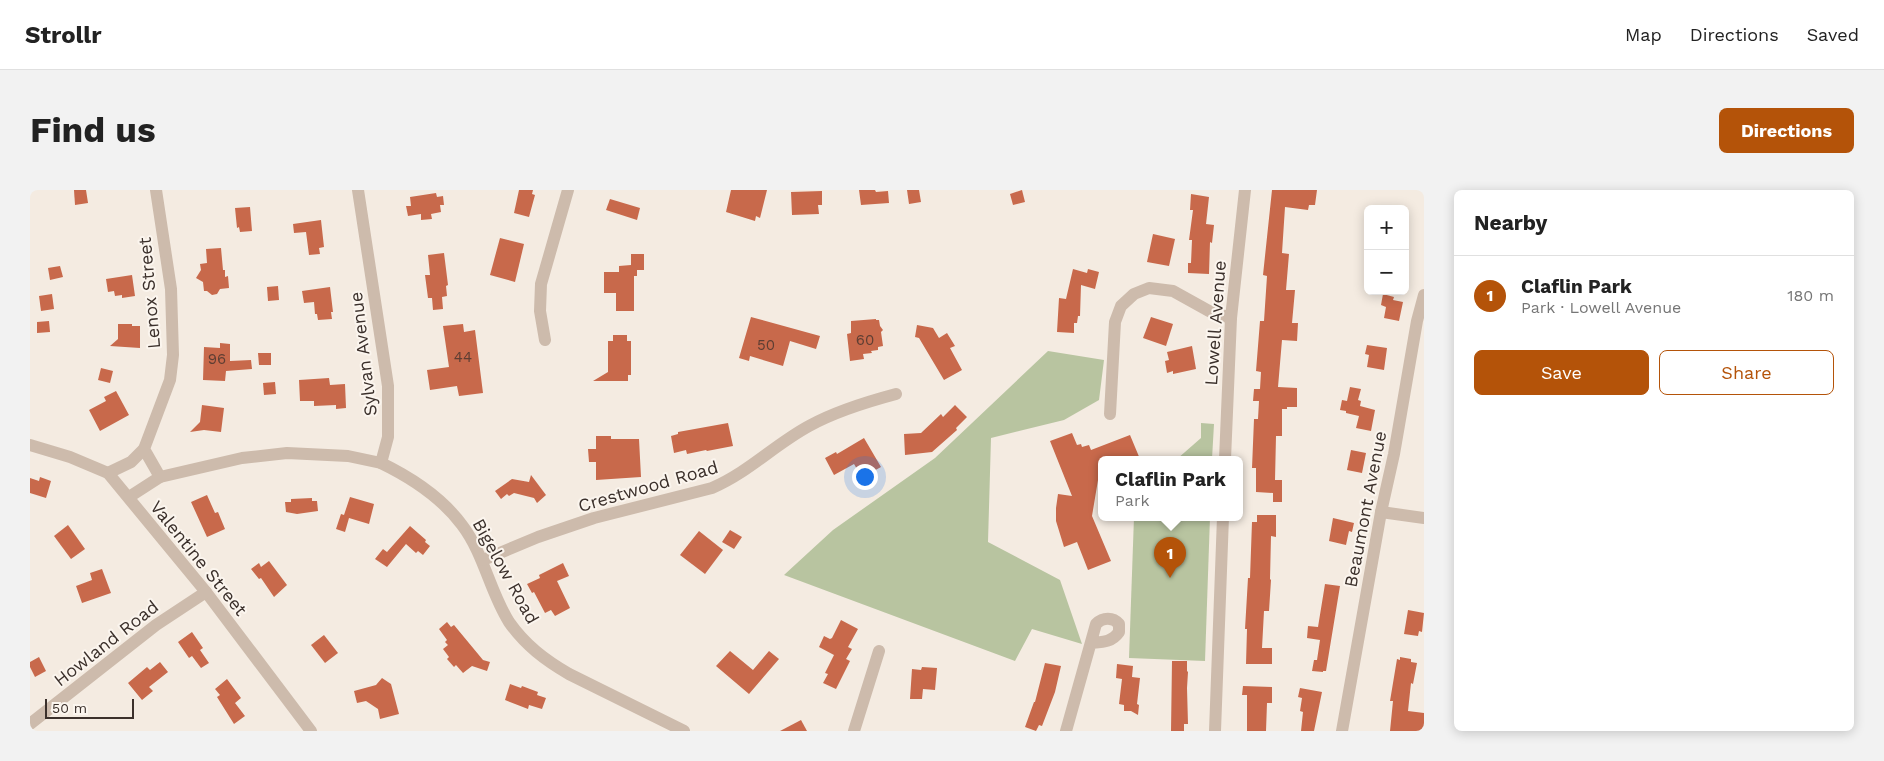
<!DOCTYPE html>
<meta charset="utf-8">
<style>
body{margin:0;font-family:"Work Sans",sans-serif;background:#f2f2f2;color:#222}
.controls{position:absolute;right:15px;top:15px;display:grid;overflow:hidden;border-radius:8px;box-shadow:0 2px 12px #0003}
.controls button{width:45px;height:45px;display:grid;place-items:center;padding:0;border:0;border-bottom:1px solid #e0e0e0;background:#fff;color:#222;font:25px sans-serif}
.scale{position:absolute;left:15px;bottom:12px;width:89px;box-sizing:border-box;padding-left:5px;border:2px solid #3b302b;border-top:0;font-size:14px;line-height:18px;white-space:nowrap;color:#3b302b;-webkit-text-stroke:4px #fbf5ee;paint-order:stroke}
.you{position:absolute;left:834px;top:286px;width:18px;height:18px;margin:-12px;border:4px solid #fff;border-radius:50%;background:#1a73e8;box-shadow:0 0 0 8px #1a73e833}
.badge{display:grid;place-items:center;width:32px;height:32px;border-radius:50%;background:#b45309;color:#fff;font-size:16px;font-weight:700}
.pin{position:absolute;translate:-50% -41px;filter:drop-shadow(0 1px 2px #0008)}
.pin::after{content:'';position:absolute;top:26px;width:18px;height:15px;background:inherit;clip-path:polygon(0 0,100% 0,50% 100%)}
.popup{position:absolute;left:1068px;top:266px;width:145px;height:65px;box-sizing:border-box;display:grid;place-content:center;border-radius:8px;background:#fff;filter:drop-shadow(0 1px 4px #0005);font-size:16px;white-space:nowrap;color:#767676}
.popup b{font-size:19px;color:#222}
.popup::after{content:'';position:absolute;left:50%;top:100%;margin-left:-10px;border:10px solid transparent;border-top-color:#fff}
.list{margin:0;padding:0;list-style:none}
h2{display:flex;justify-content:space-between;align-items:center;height:65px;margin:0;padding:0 20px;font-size:21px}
h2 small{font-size:16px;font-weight:400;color:#767676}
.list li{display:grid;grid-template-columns:32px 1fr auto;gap:15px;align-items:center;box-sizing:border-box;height:80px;padding:0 20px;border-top:1px solid #e0e0e0}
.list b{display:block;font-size:19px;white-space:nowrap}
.list p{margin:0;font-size:16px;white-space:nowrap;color:#767676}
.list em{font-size:16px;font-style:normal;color:#767676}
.actions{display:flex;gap:10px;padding:15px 20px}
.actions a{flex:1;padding:11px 0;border:1px solid #b45309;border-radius:8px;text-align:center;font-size:18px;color:#b45309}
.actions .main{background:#b45309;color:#fff}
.map{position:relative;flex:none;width:1394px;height:541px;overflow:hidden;border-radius:8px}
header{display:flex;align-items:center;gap:30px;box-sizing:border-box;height:70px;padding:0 25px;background:#fff;border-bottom:1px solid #e0e0e0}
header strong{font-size:24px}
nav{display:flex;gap:28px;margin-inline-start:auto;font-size:18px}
.intro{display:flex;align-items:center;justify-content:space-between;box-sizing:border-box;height:120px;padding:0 30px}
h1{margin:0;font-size:35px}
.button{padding:12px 22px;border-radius:8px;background:#b45309;color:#fff;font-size:18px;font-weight:700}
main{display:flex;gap:30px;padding:0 30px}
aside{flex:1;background:#fff;border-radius:8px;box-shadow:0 2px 12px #0003}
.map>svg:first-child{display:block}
</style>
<header>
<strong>Strollr</strong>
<nav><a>Map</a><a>Directions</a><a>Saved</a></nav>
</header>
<div class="intro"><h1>Find us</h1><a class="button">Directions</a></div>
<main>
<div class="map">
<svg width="1394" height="541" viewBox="0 0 1394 541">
<rect width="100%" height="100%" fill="#f4ebe1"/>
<g fill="#b8c4a0">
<polygon points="1018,161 1074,170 1069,210 1034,230 961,248 958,352 1030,390 1052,454 1002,439 985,471 754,385 803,340 905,268"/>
<polygon points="1171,233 1184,234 1182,269 1147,269 1171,248"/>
<polygon points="1104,327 1180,327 1175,471 1099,468"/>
</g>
<g fill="#c8694b">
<polygon points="44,0 56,0 58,13 45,15"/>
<polygon points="489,0 503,0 502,4 505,5 499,27 484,23"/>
<polygon points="701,0 737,0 730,28 726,26 725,31 696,22"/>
<polygon points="829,0 845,0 846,2 858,1 859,13 831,15"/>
<polygon points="877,0 889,0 891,12 879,14"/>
<polygon points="992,0 995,12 983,15 980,4"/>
<polygon points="1242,0 1287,0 1285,15 1279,15 1278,20 1255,17 1252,63 1259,64 1256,100 1265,100 1262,133 1268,133 1267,151 1252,150 1248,197 1267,198 1267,217 1257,217 1257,219 1252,219 1252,246 1246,246 1245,290 1252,290 1252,312 1243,312 1243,303 1226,302 1226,278 1222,278 1224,229 1228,229 1229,211 1223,211 1224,199 1230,199 1231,182 1226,181 1230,131 1234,131 1237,86 1233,85"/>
<polygon points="792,1 792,15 788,15 789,24 762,25 761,2"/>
<polygon points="406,3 407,7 413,6 414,15 410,15 411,22 401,24 402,29 391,30 391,24 378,26 376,16 381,16 380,7"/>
<polygon points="1161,4 1179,7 1176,34 1184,35 1182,53 1180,52 1179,84 1158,83 1158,73 1161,73 1162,50 1159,50 1163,20 1160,20"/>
<polygon points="580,9 610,18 607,30 576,20"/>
<polygon points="220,17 222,41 210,42 209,37 207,38 205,18"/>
<polygon points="291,30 294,57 289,58 290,64 279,65 276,42 264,43 263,34"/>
<polygon points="1123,44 1145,49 1139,76 1117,72"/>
<polygon points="470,48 494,54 485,92 460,85"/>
<polygon points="191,58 193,80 195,80 195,87 198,86 199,98 190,99 187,104 182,105 177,101 174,101 173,92 166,88 171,80 170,74 177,73 176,59"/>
<polygon points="414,63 418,95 416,96 417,106 412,107 413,119 403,120 402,108 398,108 395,85 400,85 398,65"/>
<polygon points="601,64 614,64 614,80 607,80 607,86 604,86 604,121 586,121 586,103 574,103 574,82 589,82 589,76 601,75"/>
<polygon points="30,76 33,87 20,90 18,78"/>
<polygon points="1043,79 1057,83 1058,79 1069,82 1065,99 1051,95 1050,126 1048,126 1047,133 1044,133 1044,143 1027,142 1029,108 1036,109"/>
<polygon points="102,85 105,106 92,108 92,105 85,106 84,101 78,102 76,89"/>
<polygon points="248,96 249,110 238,111 237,97"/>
<polygon points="300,97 303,122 301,122 302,129 288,130 287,124 285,124 284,112 274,113 272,101"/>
<polygon points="22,104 24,119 11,121 9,106"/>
<polygon points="1353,104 1364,107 1363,110 1373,112 1369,131 1354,128 1356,117 1351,115"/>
<polygon points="721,127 790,146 786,159 760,151 753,176 720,166 719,171 709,168"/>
<polygon points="1121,127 1143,134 1136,156 1113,148"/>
<polygon points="846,129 846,130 849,130 850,136 853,140 851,142 853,156 848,157 848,160 841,161 842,163 833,164 834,169 820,171 817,144 821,143 821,131"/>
<polygon points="19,131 20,142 7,143 7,132"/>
<polygon points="88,134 102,134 102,136 110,136 110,158 80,156 88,149"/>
<polygon points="433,134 434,142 445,140 453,203 429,206 427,196 400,200 397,180 419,177 413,136"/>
<polygon points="887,135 903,138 909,148 917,143 925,156 920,158 932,180 914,190 889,148 885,147"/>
<polygon points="583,145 597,145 597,151 601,151 601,185 598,185 598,191 563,191 578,182 578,151 583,151"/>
<polygon points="190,153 200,154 200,171 221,170 222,179 196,181 195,191 173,190 174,157 190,158"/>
<polygon points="1337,155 1357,158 1354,180 1337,177 1339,165 1335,164"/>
<polygon points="1162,156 1166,179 1143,184 1143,181 1137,183 1135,171 1139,170 1137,162"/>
<polygon points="228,163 241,163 241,175 229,175"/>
<polygon points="71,178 83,181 80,193 68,190"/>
<polygon points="299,188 300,195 315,194 316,218 306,219 306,215 284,216 284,211 270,211 269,190"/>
<polygon points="245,192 246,204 234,205 233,193"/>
<polygon points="1320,197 1331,199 1328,210 1331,211 1330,216 1345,220 1341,241 1326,238 1329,226 1316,223 1316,221 1310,220 1312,210 1317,211"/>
<polygon points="86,201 99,225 70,241 59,220 76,211 74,207"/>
<polygon points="172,215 194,218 191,242 174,240 160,242 170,232"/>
<polygon points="925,215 937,227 926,238 927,240 902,262 875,265 874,244 891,243 911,224 913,227"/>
<polygon points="698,233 703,256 677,261 676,260 657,264 656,260 644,263 641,246 648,244 648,242"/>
<polygon points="1042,243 1047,255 1051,254 1052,257 1059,255 1061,260 1100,245 1110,269 1071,269 1071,283 1069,284 1062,326 1081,371 1058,380 1047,352 1034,357 1026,331 1026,318 1028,304 1042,306 1020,251"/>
<polygon points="566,246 581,246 581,249 609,249 611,287 566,290 566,272 559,272 558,259 566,259"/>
<polygon points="834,248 851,277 840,283 838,279 830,284 824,274 804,285 795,268 806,262 807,264"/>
<polygon points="1321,260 1336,263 1332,283 1317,280"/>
<polygon points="501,285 516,305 507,313 504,308 484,303 479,306 477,304 471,309 465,301 482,289 499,292"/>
<polygon points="10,287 21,291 16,308 0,303 0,288 9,291"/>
<polygon points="177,305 185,323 188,322 195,339 177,347 161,312"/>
<polygon points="320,307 344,314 339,334 319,328 315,342 306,339 311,324 314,325"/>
<polygon points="282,308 282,311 287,311 288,321 267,324 256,322 255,312 261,312 261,309"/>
<polygon points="1227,325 1246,325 1246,347 1241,346 1240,389 1241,390 1239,421 1234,421 1232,458 1242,458 1242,474 1216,474 1217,439 1215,439 1218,388 1220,388 1222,332 1227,332"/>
<polygon points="1303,328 1324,333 1322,342 1319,341 1316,355 1299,351"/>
<polygon points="38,335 55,359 41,369 24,346"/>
<polygon points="380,336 396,350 395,352 400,356 393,365 388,361 386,363 376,354 357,377 345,369 353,359 357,362"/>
<polygon points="700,340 712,347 704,359 692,352"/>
<polygon points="669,341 693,360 675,384 650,365"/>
<polygon points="239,371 257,395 244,407 231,388 229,389 221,379 229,373 231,377"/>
<polygon points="533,373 539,386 527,391 540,418 525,426 521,420 515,423 504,402 502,403 497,394 510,388 509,385"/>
<polygon points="72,379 81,403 52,413 46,396 62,390 60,383"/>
<polygon points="1295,394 1310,396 1296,481 1293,481 1293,482 1282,481 1284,470 1287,470 1290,450 1277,448 1278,436 1288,437"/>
<polygon points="1378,420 1394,423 1392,442 1389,441 1388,446 1374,444"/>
<polygon points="811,430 828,439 818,457 822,459 816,469 820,471 806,499 793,493 798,484 795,483 804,465 789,457 794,446 800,449 802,448"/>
<polygon points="417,432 421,437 424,435 453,470 460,472 457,481 442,476 433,483 426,475 424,477 417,469 419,467 413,459 418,455 415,452 417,450 409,439"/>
<polygon points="162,442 173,458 170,460 179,473 171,478 162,466 159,468 148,452"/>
<polygon points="294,445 308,463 295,473 281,455"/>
<polygon points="700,461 723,480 739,461 749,469 719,504 686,476"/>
<polygon points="9,467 16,481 5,487 0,477 0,472"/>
<polygon points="1370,467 1381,469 1381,472 1387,473 1383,494 1381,493 1378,521 1394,523 1394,541 1360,541 1363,511 1360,511 1367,469 1370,470"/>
<polygon points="1142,471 1157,471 1157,481 1158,482 1157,498 1158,534 1154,534 1154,541 1141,541"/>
<polygon points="130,472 138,482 119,497 123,501 112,510 98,493 117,477 120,480"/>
<polygon points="1015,473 1031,476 1025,502 1012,536 1009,535 1006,541 995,537 1004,512 1005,512"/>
<polygon points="1087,474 1103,476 1102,487 1110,488 1107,514 1109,515 1108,525 1101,521 1094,521 1094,515 1089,514 1092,489 1086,488"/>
<polygon points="892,477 907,478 905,500 893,499 892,509 880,509 882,479 891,480"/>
<polygon points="352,488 361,494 369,524 350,529 348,519 336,511 327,513 324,501 346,495"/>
<polygon points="197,489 211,508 205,513 215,526 204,534 187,507 190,505 185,499"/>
<polygon points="480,494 491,498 492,496 508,502 507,505 516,508 512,519 499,515 498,519 475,510"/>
<polygon points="1213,496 1242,497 1242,513 1237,513 1236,541 1217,541 1217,505 1212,505"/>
<polygon points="1270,498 1292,502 1284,541 1271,541 1273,522 1270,521 1272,508 1268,507"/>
<polygon points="771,530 777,541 750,541"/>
</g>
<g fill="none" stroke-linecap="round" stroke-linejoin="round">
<g stroke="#cdbbac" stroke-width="12">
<polyline points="126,0 141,99 143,165 140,190 114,259 130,287"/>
<polyline points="515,150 510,121 511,94 538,0"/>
<polyline points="1080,224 1085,132 1091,116 1104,104 1119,98 1143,101 1179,121 1201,128"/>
<polyline points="0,255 40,267 78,283 176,402 281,541"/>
<polyline points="1195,269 1201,128 1215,0"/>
<path d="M 351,273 C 382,288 412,308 432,335 C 454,364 460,402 479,432 C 495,455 515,470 539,484 L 654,541"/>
<polyline points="78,283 101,272 114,259"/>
<polyline points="99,307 130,287 212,268 257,263 318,266 351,273 358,247 358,196 328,0"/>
<polyline points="1351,322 1394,328"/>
<path d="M 453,370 L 508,347 L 564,328 L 682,298 C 719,282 744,255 779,236 C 806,221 836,212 866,204"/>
<polyline points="0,534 126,435 176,402"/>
<polyline points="824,541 849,461"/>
<path d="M 1036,541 L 1066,434 C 1073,427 1083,427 1089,434 L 1089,442 C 1082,452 1073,452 1061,453"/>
<polyline points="1185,541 1193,327"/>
<polyline points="1312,541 1351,322 1364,264 1387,131 1394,105"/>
</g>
</g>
<g text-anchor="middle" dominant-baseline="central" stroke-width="4" stroke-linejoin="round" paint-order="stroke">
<g font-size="15" fill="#5e3e33">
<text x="835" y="150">60</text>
<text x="736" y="155">50</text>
<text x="433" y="167">44</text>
<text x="187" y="169">96</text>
</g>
<g font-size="18" fill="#3b302b" stroke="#fbf5ee">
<text transform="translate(119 103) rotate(-95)">Lenox Street</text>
<text transform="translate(1185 133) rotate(-86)">Lowell Avenue</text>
<text transform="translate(333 164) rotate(-97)">Sylvan Avenue</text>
<text transform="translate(618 296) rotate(-16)">Crestwood Road</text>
<text transform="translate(1335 319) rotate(-79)">Beaumont Avenue</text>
<text transform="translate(169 368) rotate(51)">Valentine Street</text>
<text transform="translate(476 381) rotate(61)">Bigelow Road</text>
<text transform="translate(76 453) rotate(-38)">Howland Road</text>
</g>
</g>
</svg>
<div class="controls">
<button>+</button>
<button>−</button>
</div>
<div class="scale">50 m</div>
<div class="you"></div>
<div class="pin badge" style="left:1140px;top:388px">1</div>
<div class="popup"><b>Claflin Park</b>Park</div>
</div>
<aside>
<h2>Nearby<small></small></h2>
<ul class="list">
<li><span class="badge">1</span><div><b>Claflin Park</b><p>Park · Lowell Avenue</p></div><em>180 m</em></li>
</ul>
<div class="actions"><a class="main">Save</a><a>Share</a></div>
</aside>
</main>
